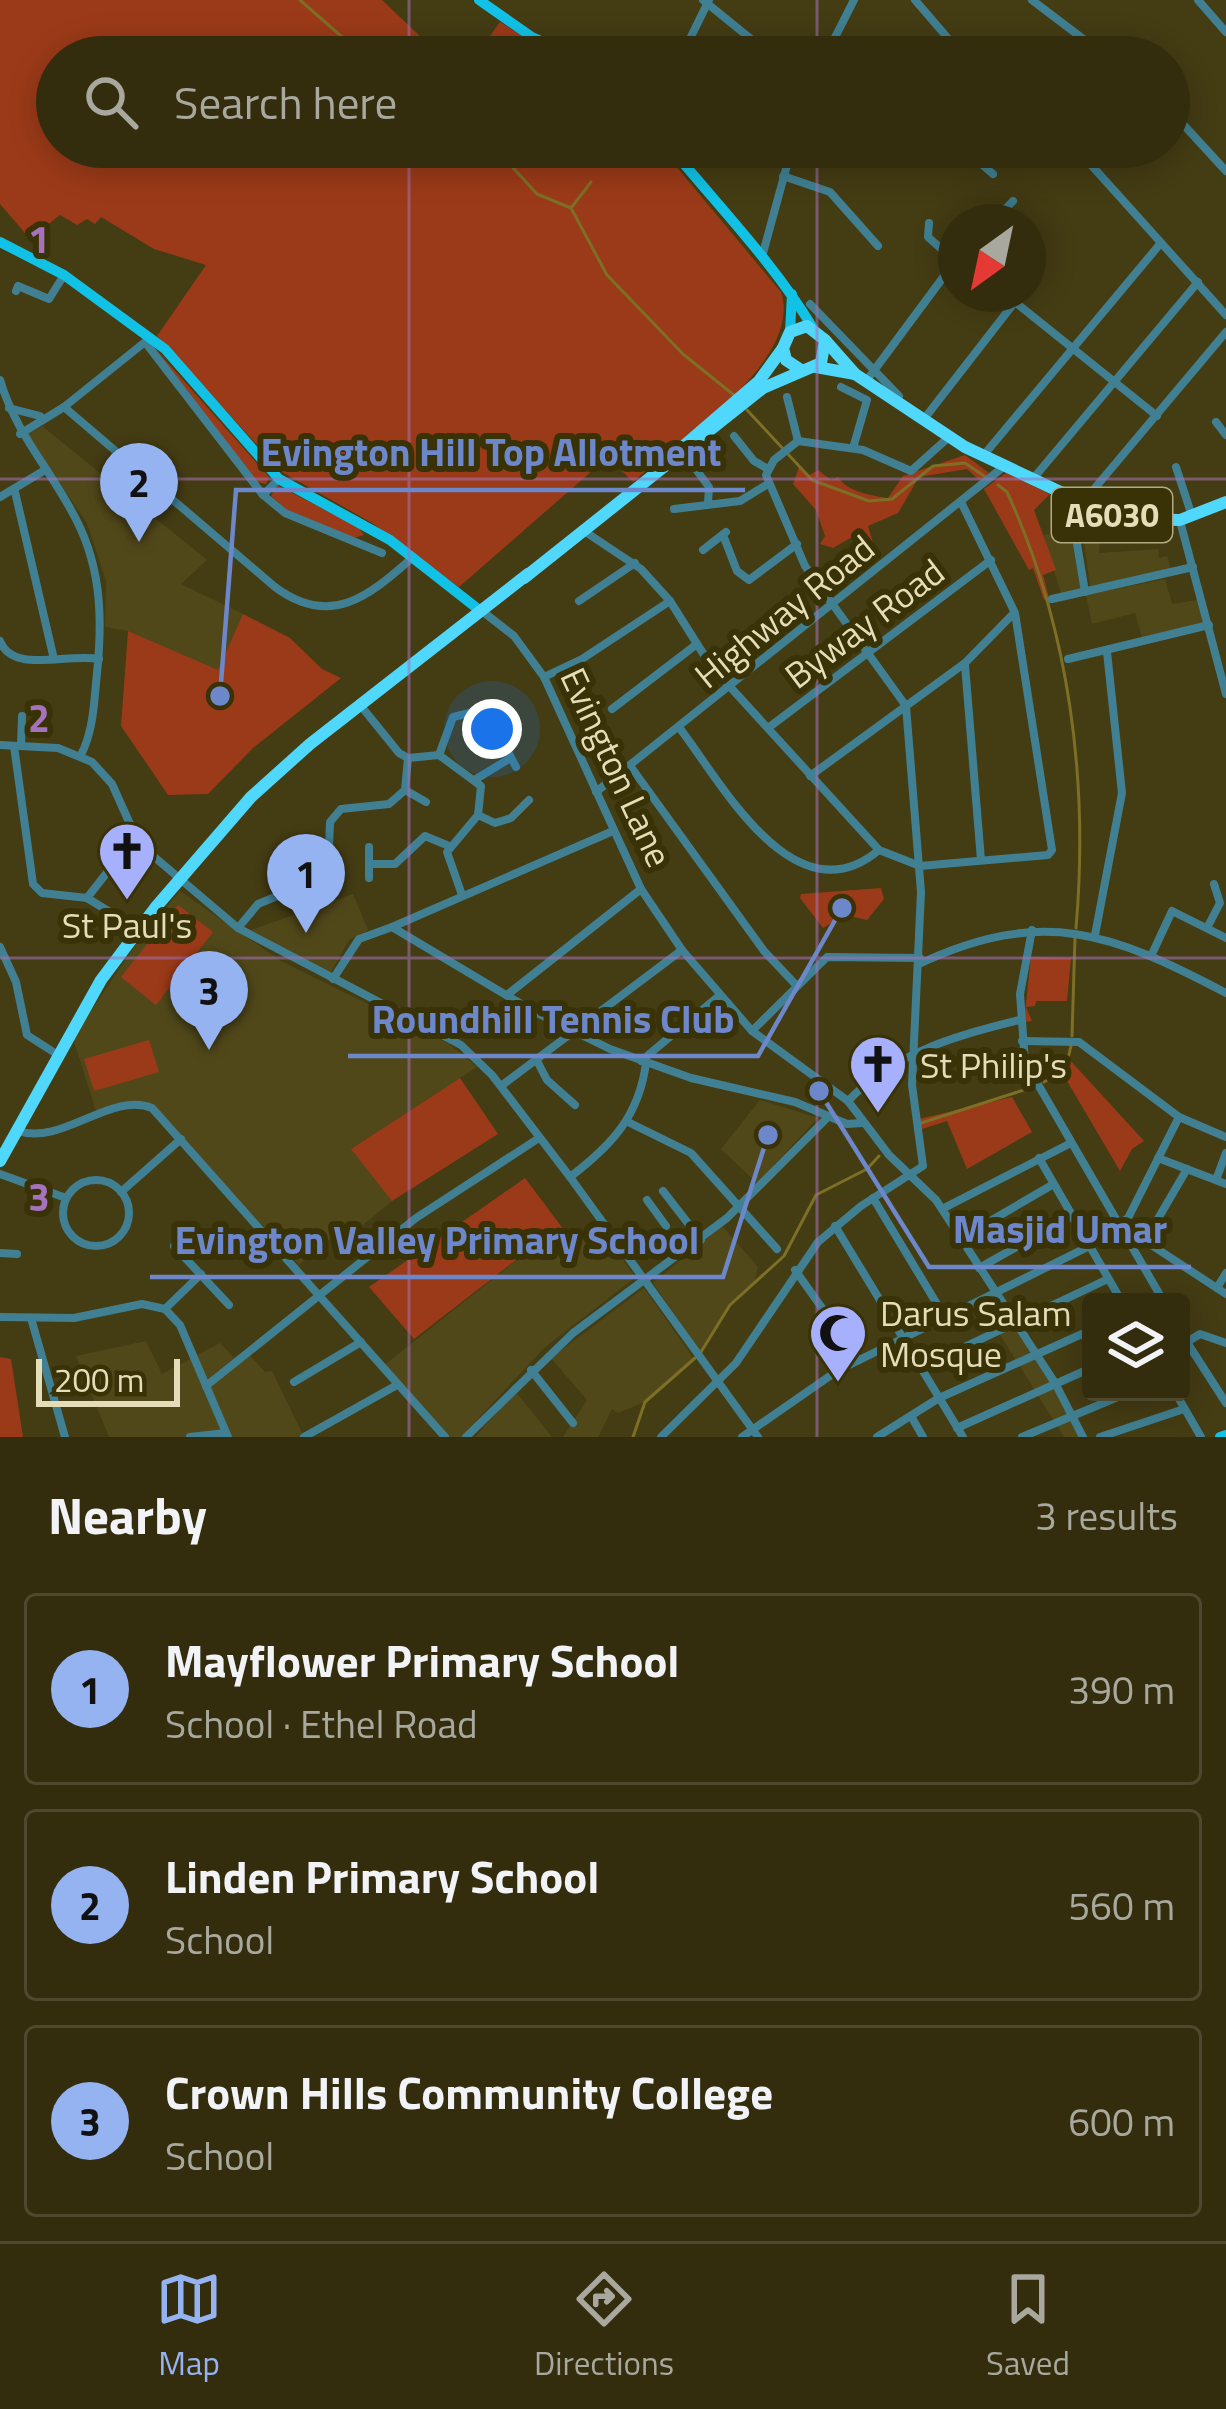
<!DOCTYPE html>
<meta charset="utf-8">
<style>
body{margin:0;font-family:"Titillium Web",sans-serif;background:#3b3517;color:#f1f3f6}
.controls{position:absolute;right:36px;bottom:36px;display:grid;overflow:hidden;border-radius:12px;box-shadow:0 6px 30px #0003}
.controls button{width:108px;height:108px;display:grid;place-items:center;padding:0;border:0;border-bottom:3px solid #4e492e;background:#332d0e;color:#f1f3f6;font:60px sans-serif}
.compass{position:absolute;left:938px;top:204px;width:108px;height:108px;border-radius:50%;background:#332d0e;box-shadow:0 6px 30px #0003;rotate:213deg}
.scale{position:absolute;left:36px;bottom:30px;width:144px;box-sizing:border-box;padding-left:12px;border:6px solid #e4ddb8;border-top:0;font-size:33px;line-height:42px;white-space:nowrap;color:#e4ddb8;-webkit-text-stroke:9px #3a3207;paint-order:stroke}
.you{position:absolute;left:492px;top:729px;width:42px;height:42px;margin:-30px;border:9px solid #fff;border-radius:50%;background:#1a73e8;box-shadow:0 0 0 18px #1a73e833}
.badge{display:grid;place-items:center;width:78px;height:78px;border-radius:50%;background:#95b2f1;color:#111;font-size:39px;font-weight:700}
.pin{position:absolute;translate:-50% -99px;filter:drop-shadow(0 3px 6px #0008)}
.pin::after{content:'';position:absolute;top:63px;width:42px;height:36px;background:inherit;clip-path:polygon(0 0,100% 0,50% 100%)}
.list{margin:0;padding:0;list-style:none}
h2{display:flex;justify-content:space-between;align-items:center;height:156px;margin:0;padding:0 48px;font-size:51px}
h2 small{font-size:39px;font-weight:400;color:#a9a89e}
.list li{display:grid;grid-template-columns:78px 1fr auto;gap:36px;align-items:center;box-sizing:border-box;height:192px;margin:0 24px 24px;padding:0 24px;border:3px solid #4e492e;border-radius:12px}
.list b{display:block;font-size:45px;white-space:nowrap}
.list p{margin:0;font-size:39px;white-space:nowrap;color:#a9a89e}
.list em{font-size:39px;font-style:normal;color:#a9a89e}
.icon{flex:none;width:66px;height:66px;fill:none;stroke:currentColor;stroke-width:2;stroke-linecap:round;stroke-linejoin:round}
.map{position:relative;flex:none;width:1226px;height:1437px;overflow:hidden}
.search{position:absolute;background:#332d0e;box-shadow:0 6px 30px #0003;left:36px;right:36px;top:36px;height:132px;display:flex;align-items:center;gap:30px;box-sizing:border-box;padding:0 42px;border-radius:66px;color:#a9a89e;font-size:45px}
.sheet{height:804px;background:#332d0e}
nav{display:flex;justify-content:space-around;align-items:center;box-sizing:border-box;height:168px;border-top:3px solid #4e492e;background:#332d0e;font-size:33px;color:#a9a89e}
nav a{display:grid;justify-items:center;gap:6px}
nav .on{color:#95b2f1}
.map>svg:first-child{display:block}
</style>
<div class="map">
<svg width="1226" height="1437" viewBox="0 0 1226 1437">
<rect width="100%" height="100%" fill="#443c13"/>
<g fill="#51481a">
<polygon points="42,426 207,560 181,584 243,614 218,671 128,631 105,627 106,581 87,523 27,435"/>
<polygon points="1082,526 1101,534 1099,553 1158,549 1159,558 1167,556 1171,569 1090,586"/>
<polygon points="1070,530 1081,589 1061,593 1043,535"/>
<polygon points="1165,579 1172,604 1197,600 1204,623 1142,637 1135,613 1092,624 1086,595"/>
<polygon points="180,891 281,961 449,1044 477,1067 352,1148 392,1201 340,1244 333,1237 299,1265 153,1105 136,1102 96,1111 73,1038 140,938"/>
<polygon points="353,894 368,930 349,940 330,974 251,930"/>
<polygon points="760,1100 818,1118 757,1183 721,1149"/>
<polygon points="595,1222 636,1277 544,1348 461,1437 448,1437 382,1367 543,1239 556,1255"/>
<polygon points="722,1226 758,1267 754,1283 730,1305 700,1351 653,1283"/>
<polygon points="644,1288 694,1359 645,1402 618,1413 612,1409 598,1437 563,1437 587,1400 551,1358"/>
<polygon points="998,1300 1055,1383 1084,1437 1064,1437 982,1306"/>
<polygon points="146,1341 162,1374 220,1343 236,1360 247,1352 265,1372 272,1371 304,1437 109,1437 76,1356"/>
<polygon points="516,1392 552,1437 475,1437 500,1409"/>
</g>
<g fill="#9b3a18">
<path d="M 0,0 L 382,0 L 442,57 L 57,57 L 57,147 L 660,147 L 781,292 C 804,360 678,442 633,482 L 608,457 L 459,587 L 372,523 L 282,472 L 157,336 L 206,265 L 154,249 L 101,217 L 95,224 L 87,219 L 77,225 L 60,215 L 30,239 L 0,204 Z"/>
<polygon points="500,22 557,57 475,57"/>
<polygon points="153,346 269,477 266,484 257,482"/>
<path d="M 965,455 L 989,473 L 979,480 L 967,469 L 919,477 L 898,513 L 868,526 L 873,543 L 864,549 L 852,537 L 833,548 L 820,544 L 825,536 L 816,510 L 793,484 L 799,467 L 810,475 L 818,470 L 831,480 L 838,477 C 846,491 872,496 888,498 L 903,476 Z"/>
<polygon points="1006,473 1050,494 1034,510 1056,570 1043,575 1049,598 1044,600 1033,568 1029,570 984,489"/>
<polygon points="277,485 358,527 364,535 353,538 286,509 271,496"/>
<polygon points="243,614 290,638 322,669 341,678 253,748 208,794 168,795 121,726 128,631 218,670"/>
<polygon points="881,888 884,899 867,920 845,915 823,928 800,898 801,894"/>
<polygon points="178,905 213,932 156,1005 121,977"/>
<polygon points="1031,957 1071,958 1067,1001 1036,1001 1035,1006 1026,1007 1032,1021 1024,1022"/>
<polygon points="149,1040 159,1072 94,1091 84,1059"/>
<polygon points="1069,1059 1144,1141 1132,1149 1120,1171 1060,1069"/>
<polygon points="460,1078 498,1134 392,1201 351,1149"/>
<polygon points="1012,1097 1032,1132 967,1169 947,1121 922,1129 919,1119"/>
<polygon points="525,1178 573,1242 556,1255 543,1239 414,1339 369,1287"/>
<polygon points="0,1357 11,1359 23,1437 0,1437"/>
</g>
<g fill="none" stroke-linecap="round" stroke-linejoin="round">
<g stroke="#7d6f25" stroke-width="3">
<polyline points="300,0 365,57"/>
<polyline points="482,147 505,159 537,194 571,208 607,275 683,354 735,396"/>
<polyline points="571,208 591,182"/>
<polyline points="747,410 812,480 869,501 892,499 933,466 965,463 987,478"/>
<path d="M 998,485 L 1007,492 C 1069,627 1089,779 1076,928"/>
<polyline points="1072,1036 1075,937"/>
<polyline points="1044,1082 1065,1071 1071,1046"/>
<polyline points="921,1123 1033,1087"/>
<polyline points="701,1352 730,1305 784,1256 816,1195 867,1169 879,1156"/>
<polyline points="633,1437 645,1402 695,1358"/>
</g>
<g stroke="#408092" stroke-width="8">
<polyline points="703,0 773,57"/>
<polyline points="915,0 964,57"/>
<polyline points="1032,0 1107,57"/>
<polyline points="1198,0 1226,32"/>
<polyline points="681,57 709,0"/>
<polyline points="825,57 854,0"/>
<polyline points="1169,109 1226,171"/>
<polyline points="962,147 993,174"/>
<polyline points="1075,147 1226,315"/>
<polyline points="783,176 830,192 878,246"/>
<polyline points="993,222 1013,201"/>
<polyline points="929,223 928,237 955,261"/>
<polyline points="763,253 792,147"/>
<polyline points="1028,284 1040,268"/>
<polyline points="16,291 18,286 49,299 64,275"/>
<polyline points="1005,294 1157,416"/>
<polyline points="810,304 899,396"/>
<path d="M 0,380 C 15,431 46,464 71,510 C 101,562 103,615 97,673 C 94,701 94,729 81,755"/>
<polyline points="867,380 956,260"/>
<polyline points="841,387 867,400 853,448"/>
<polyline points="787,397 798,441"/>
<path d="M 64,407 L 275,587 C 330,628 368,597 412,558"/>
<polyline points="9,408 40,416"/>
<polyline points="924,419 1021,294"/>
<polyline points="1216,422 1226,435"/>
<polyline points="20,434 64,407 145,342 263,495 279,479"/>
<polyline points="734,436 754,461 768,469"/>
<polyline points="983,456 1160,244"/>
<polyline points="1176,467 1192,516"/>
<polyline points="695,468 709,487 708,503"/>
<polyline points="1032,480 1198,282"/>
<polyline points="15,492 53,655"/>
<polyline points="263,495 285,513 382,553"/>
<polyline points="0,497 45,470"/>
<polyline points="674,509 740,501 768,484"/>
<polyline points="1180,521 1226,694"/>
<polyline points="584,531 641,569 670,601 711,666 879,850 920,866 1048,855 1052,850 1015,613 962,504"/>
<polyline points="723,535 737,571 749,580 797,544"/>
<polyline points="703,550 726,532"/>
<polyline points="1085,592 1075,532 1089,495 1226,332"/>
<polyline points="1052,599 1193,567"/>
<polyline points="579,601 635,563"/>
<polyline points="482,611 514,636 544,677 641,889 682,950 752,1031 848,1101 889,1155 936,1200 1055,1383 1083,1437"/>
<path d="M 0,641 C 13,674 65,653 99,659"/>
<polyline points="1068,659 1209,625"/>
<polyline points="965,665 981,860"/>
<polyline points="544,677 582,659 670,601"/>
<polyline points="361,706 399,753 408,758 439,755 481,786 478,815 447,852 462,895"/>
<polyline points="612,709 697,644"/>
<polyline points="768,728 991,560"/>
<path d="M 681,730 C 721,782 795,921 879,850"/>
<polyline points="0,745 58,748 92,762 112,784 139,844 238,928 461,1045 492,1075 570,1177 758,1437"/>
<polyline points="14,746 33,884 42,893 87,898 139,930"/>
<polyline points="21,746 22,716"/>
<polyline points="506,748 516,767"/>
<polyline points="439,755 453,717 482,710 492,717"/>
<polyline points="408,758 405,790 426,802"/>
<polyline points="631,767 764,951 796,985"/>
<polyline points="810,776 965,663 1014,613"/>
<polyline points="476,779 509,759"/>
<polyline points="596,792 1002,468"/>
<polyline points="478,815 495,823 511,818 529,800"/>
<polyline points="329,846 330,822 341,809 389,804 405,790"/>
<polyline points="369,864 395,864 425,836 449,846"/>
<polyline points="278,867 288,889"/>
<polyline points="369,878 369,847"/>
<polyline points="87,898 134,838"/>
<polyline points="392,927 613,831"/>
<polyline points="238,928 258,904 321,878"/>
<polyline points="1207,928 1220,903 1214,884"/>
<polyline points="1032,930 1020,994 1025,1062 1164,1302"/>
<polyline points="1095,935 1122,793 1107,652"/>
<polyline points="0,947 16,982 27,1035 58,1055"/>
<polyline points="1152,954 1172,911 1226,938"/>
<path d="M 919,964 C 1043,906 1112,933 1226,993"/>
<polyline points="333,979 359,939 392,927 533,1011 610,1049 691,1078 795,1102 847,1124 862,1123"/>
<polyline points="507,995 641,889"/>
<polyline points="752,1031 827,957 920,958"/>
<polyline points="1022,1041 1079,1042 1179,1117 1226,1137"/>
<polyline points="536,1059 547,1080 575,1105"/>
<polyline points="641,1061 720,995"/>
<polyline points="501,1086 682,950"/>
<path d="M 848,1101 C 894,1053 957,1035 1020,1020"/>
<polyline points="628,1122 691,1153 777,1249"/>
<path d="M 18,1131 C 62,1146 111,1091 152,1108 L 445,1437"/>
<polyline points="1039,1158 1122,1302"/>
<polyline points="1158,1158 1226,1184"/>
<polyline points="0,1174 66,1198"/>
<path d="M 570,1177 C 612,1145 639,1116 646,1063"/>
<circle cx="96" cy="1213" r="33"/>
<polyline points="1216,1180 1226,1153"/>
<polyline points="663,1191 701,1240"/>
<polyline points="121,1192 181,1139"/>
<polyline points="873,1198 946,1319"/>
<polyline points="647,1200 666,1226"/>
<polyline points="942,1209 1069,1144"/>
<polyline points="1117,1225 1128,1218 1179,1117"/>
<polyline points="835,1226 963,1437"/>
<polyline points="1126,1236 1136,1235 1226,1294"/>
<polyline points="961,1238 1052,1185"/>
<polyline points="1145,1241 1187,1169"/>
<polyline points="174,1246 229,1305"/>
<polyline points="0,1253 17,1254"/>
<polyline points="979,1268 1072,1216"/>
<polyline points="795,1270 859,1360"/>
<polyline points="1217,1288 1226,1273"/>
<polyline points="165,1309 201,1274"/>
<polyline points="0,1317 74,1318 142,1304 165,1309 180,1325 228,1437"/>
<polyline points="31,1318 65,1437"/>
<polyline points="1181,1333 1226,1403"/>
<polyline points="1187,1342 1200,1334 1226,1343"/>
<polyline points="922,1367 1108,1279"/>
<polyline points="531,1370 573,1423"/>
<polyline points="294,1382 361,1342"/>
<polyline points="206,1386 416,1218 539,1138"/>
<polyline points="1175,1392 1201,1437"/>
<polyline points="911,1416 923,1437"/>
<polyline points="957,1428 1091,1368"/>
<polyline points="190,1437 226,1433"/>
<polyline points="304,1437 397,1385"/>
<polyline points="466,1437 573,1333 727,1218 829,1116"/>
<polyline points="661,1437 736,1363 818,1242 861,1206 923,1166 912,1085 921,892 906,706 805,566 766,475 774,460 798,441 863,450 911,471 949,437"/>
<polyline points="742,1437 837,1371 1122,1230"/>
<polyline points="877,1437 939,1398 1091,1330"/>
<polyline points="1022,1437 1130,1392"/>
<polyline points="1100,1437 1184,1409"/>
</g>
<g stroke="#11c2e6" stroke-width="10">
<polyline points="479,0 532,37 577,57"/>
<path d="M 670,147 C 719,207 773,262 813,328"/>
<polyline points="0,242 64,275 165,349 279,479 390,540 478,609"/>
<polyline points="790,332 792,294"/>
<polyline points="1220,1437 1226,1435"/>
</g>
<g stroke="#4fd8fb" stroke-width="12">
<polyline points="825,340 855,374 965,447 1103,512 1127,519 1180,520 1226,502"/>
<polyline points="816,367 855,374"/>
<polyline points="665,462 759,381 783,348"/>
<polyline points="524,578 763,388 821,363 825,340 807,326 790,332 783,348 786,360 801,370"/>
<polyline points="0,1161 101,980 155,908 251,797 310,744 528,574"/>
</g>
</g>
<path fill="none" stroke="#a573bc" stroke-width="3" stroke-opacity="0.55" d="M 409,0 L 409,57M 817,0 L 817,57M 409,147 L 409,1437M 817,147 L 817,1437M 0,479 L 1226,479M 0,958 L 1226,958"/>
<defs>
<symbol id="church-pin" viewBox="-11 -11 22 30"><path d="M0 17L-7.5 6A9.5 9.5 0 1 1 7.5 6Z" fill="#a7b0fc" stroke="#3a3207"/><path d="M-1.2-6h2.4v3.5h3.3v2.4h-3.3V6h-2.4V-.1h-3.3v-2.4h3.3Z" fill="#111"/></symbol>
<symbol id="mosque-pin" viewBox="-11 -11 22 30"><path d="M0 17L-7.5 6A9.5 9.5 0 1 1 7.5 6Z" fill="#a7b0fc" stroke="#3a3207"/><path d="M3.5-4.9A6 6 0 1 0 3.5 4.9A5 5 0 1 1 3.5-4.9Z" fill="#111"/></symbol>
</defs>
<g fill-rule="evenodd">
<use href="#church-pin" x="94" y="818" width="66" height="90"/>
<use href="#church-pin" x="845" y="1031" width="66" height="90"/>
<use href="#mosque-pin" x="805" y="1300" width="66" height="90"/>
</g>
<g text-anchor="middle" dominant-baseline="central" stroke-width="12" stroke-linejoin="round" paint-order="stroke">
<rect fill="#3a3207" stroke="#b1aa83" stroke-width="3" x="1052" y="488" width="120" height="54" rx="9"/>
<g font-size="33" font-weight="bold" fill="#e4ddb8">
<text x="1112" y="515">A6030</text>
</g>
<g font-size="36" fill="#e4ddb8" stroke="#3a3207">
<text transform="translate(784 611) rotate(-39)">Highway Road</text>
<text transform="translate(864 623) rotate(-37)">Byway Road</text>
<text transform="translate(617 767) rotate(65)">Evington Lane</text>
</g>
<g font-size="36" fill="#e4ddb8" stroke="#3a3207" text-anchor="start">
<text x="127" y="924" text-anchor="middle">St Paul's</text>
<text x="920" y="1064">St Philip's</text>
<text x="880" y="1312">Darus Salam<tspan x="880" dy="41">Mosque</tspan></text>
</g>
</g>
<g font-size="39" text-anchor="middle" font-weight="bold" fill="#a573bc" stroke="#3a3207" stroke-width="12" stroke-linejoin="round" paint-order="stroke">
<text x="39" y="253">1</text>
<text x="39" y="732">2</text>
<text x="39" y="1211">3</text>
</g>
<path fill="none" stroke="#6d87cb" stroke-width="4.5" d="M220 696L236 490H745M842 908L758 1056H348M819 1091L929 1267H1191M768 1135L723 1277H150"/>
<g fill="#6d87cb" stroke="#3a3207" stroke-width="4.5">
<circle cx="220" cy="696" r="12"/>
<circle cx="842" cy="908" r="12"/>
<circle cx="819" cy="1091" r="12"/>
<circle cx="768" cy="1135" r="12"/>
</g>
<g font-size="39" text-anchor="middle" font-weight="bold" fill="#6d87cb" stroke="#3a3207" stroke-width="12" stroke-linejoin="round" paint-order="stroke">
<text x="491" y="466">Evington Hill Top Allotment</text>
<text x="553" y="1033">Roundhill Tennis Club</text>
<text x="1060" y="1243">Masjid Umar</text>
<text x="437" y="1254">Evington Valley Primary School</text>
</g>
</svg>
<div class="controls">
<button><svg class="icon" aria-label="layers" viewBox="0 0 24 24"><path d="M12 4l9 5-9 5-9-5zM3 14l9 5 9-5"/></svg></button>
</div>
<svg class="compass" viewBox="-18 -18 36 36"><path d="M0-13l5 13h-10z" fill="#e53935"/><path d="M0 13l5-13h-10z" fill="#a9a89e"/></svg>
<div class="scale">200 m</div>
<div class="you"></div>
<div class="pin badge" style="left:306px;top:933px">1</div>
<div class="pin badge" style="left:139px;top:542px">2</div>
<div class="pin badge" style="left:209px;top:1050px">3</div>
<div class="search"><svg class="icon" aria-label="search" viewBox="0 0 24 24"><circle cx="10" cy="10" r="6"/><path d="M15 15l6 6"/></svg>Search here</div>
</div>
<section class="sheet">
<h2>Nearby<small>3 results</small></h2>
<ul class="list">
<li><span class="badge">1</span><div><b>Mayflower Primary School</b><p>School · Ethel Road</p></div><em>390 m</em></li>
<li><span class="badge">2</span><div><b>Linden Primary School</b><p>School</p></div><em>560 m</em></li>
<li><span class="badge">3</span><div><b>Crown Hills Community College</b><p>School</p></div><em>600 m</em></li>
</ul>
</section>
<nav>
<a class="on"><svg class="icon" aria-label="map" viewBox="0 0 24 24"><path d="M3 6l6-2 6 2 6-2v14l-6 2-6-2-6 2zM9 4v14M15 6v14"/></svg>Map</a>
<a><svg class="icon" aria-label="directions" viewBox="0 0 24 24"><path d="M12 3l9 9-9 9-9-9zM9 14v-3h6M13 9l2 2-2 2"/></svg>Directions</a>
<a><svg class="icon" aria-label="saved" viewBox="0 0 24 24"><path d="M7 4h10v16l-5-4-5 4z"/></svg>Saved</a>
</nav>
